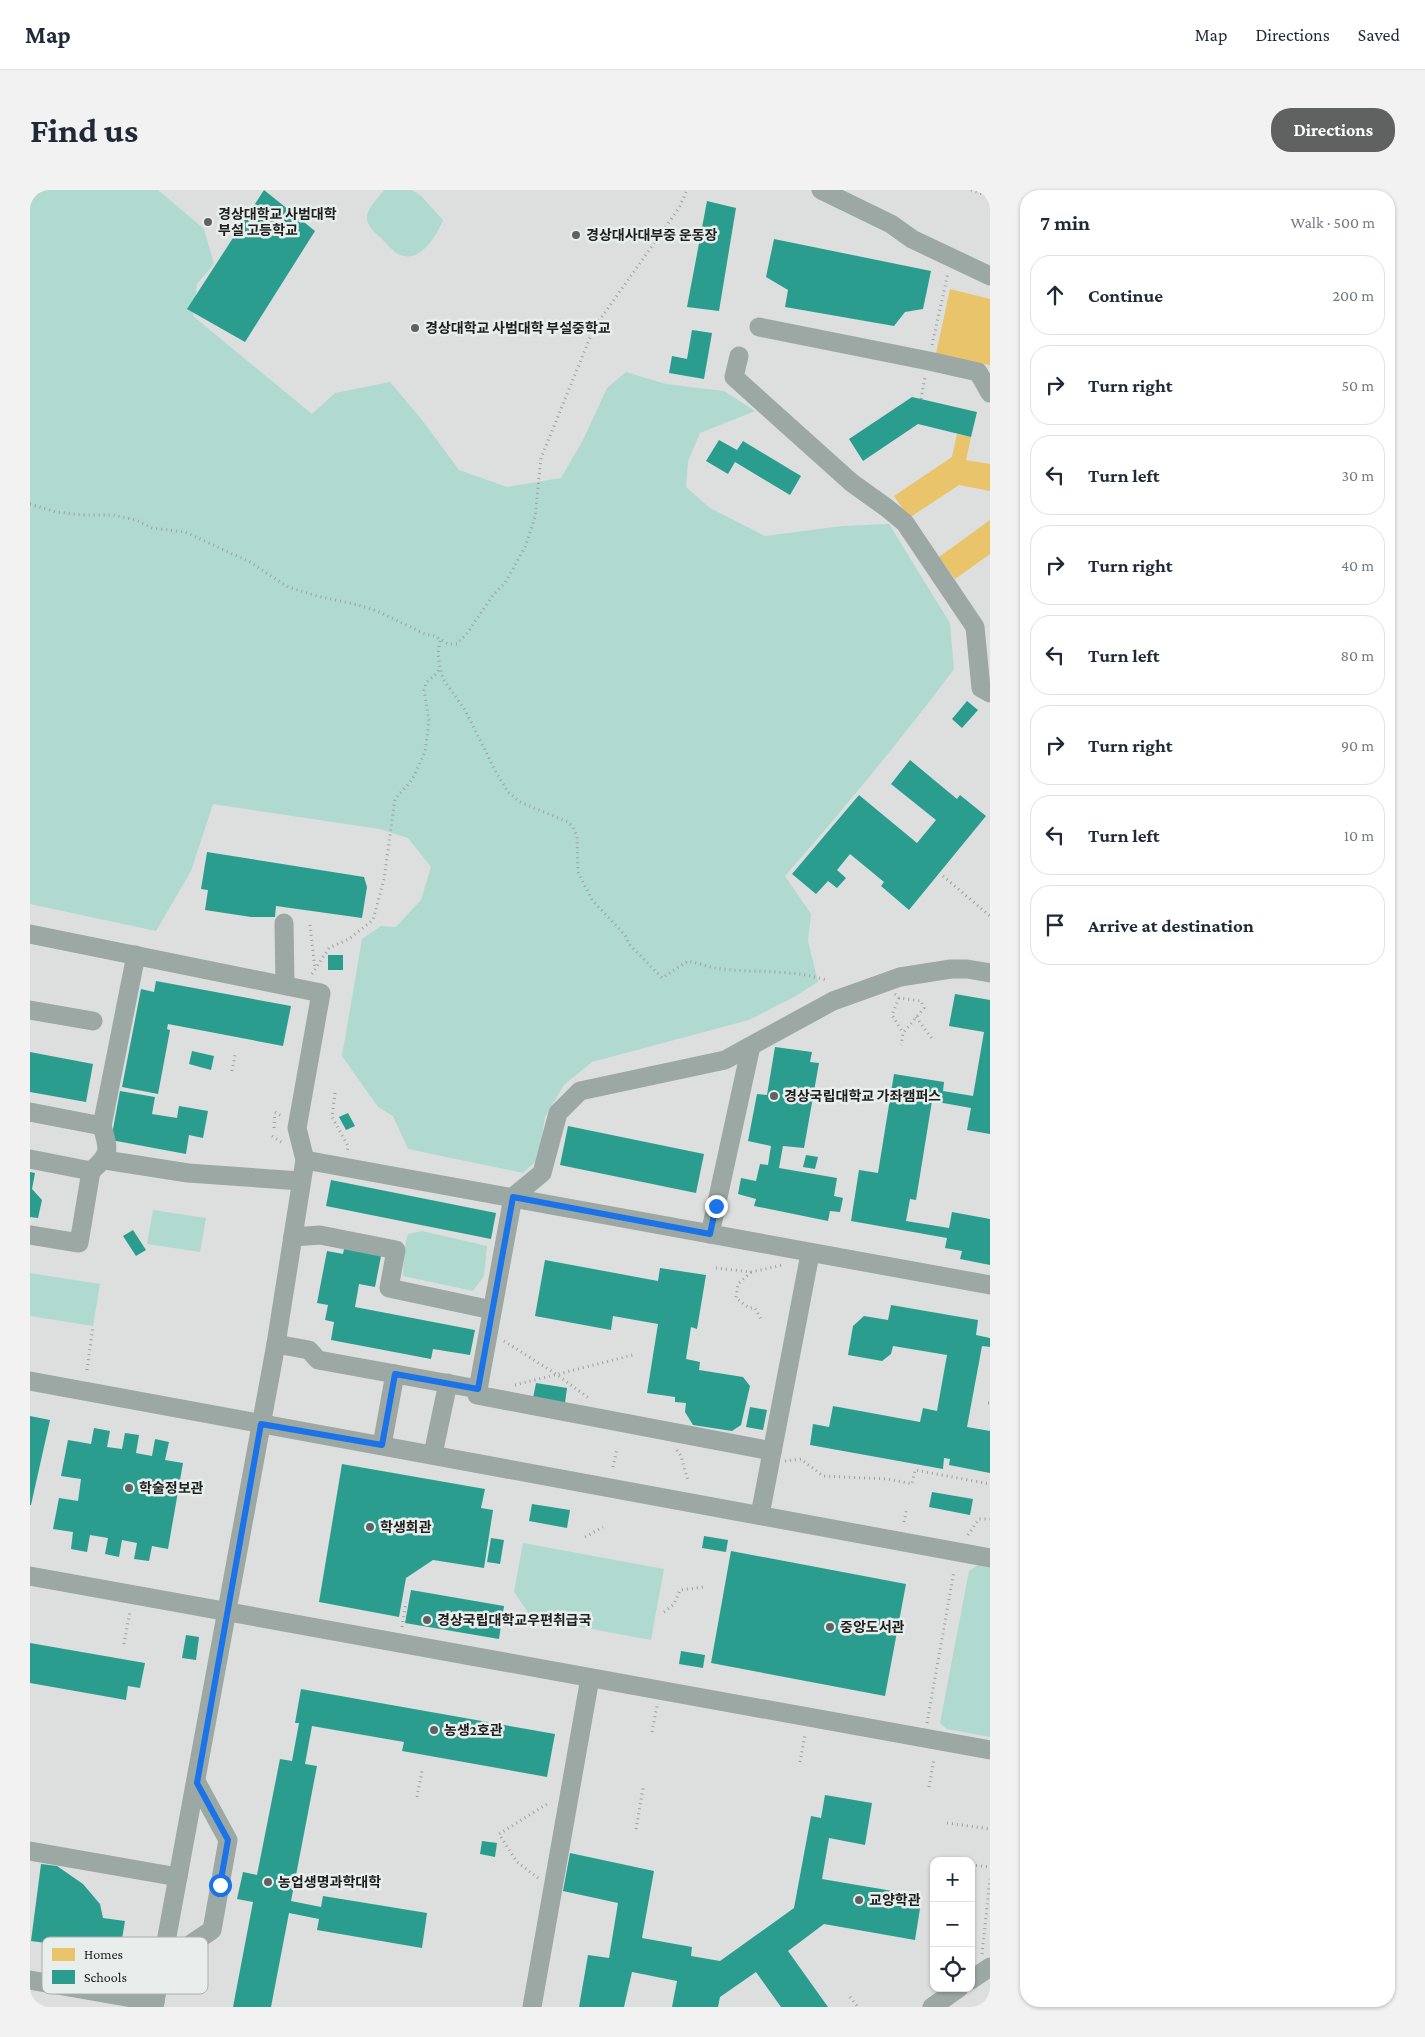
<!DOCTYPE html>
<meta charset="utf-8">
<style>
body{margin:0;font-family:"Crimson Pro","Noto Sans KR",serif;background:#f2f2f3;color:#1f2937}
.controls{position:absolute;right:15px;bottom:15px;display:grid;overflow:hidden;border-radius:10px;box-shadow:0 1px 4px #0004}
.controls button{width:45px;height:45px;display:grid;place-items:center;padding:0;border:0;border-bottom:1px solid #e0e1e3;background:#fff;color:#1f2937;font:25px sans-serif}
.stop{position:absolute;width:15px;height:15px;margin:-11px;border:4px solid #1a73e8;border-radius:50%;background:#fff}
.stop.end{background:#1a73e8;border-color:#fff;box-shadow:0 1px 5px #0008}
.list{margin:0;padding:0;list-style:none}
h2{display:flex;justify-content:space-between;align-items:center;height:65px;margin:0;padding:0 20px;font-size:21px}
h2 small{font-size:16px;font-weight:400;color:#747a83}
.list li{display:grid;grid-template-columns:32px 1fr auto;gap:15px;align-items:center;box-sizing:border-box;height:80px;margin:0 10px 10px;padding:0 10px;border:1px solid #e0e1e3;border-radius:20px}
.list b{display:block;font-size:19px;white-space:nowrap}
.list em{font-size:16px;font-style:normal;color:#747a83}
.icon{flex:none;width:28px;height:28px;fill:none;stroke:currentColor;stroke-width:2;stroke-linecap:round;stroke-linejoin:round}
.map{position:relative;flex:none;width:960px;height:1817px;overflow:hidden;border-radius:20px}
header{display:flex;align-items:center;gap:30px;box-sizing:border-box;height:70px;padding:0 25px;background:#fff;border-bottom:1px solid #e0e1e3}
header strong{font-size:24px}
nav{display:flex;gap:28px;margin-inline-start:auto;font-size:18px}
.intro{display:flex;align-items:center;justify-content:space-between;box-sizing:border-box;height:120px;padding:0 30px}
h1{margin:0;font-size:35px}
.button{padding:12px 22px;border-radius:20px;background:#606261;color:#fff;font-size:18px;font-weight:700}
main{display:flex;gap:30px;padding:0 30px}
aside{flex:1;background:#fff;border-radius:20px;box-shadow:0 1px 4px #0004}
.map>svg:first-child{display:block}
</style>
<header>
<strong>Map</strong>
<nav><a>Map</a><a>Directions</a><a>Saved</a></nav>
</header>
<div class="intro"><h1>Find us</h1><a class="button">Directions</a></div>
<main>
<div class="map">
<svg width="960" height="1817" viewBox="0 0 960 1817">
<rect width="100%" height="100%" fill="#dcdfde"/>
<g fill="#b0dacf">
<path d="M 0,0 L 128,0 L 174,39 L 184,74 L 167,94 L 163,126 L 282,224 L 305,203 L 360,192 L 392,230 L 429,280 L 477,297 L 531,288 L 553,250 L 577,198 L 596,182 L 636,194 L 694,201 L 725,221 L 670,243 L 658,271 L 656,297 L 680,318 L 735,346 L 812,336 L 859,334 L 920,433 L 924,479 C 870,551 814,619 755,686 L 781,724 L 778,751 L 788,792 L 764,807 L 719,830 L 562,872 L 534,895 L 515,927 L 509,968 L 493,983 L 378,959 L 363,926 L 348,917 L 312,866 L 332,749 L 351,736 L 366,737 L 391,710 L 401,677 L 378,648 L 350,639 L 183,614 L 161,681 L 126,741 L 0,714 Z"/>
<path d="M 354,0 L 382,0 L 391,6 L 413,30 C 406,46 390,75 368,64 C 362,60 356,53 351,48 C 344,42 336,35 337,26 C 338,17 349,7 354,0 Z"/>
<polygon points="123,1020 176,1028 170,1062 117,1054"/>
<polygon points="392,1041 457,1056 454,1086 443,1101 373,1086 374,1060 378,1044"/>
<polygon points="0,1083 70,1094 63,1136 0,1126"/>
<polygon points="493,1353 634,1379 621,1450 502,1428 484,1402"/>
<polygon points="948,1375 960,1377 960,1547 917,1539 910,1533 939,1381"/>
</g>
<g fill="#e9c46a">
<polygon points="920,99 960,109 960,175 905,168"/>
<polygon points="927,244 941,247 936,270 960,274 960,301 929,295 879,328 864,306 922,267"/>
<polygon points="960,330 960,364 925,389 909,367"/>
</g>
<g fill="#2a9d8f">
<polygon points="234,0 285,41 215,152 157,119"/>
<polygon points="677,11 706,18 689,121 657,117"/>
<polygon points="744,49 901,81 893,119 875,122 864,136 755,117 758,100 736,87"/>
<polygon points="662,140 682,143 674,189 639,183 642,166 657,169"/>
<polygon points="882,207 947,222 941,247 888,234 833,271 819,249"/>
<polygon points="689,250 707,260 713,251 771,286 760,305 705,272 698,284 676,271"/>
<polygon points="937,511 948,520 932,538 922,529"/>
<polygon points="880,570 927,609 930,605 956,626 879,720 851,696 854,692 820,664 807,680 816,688 807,698 798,691 786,704 762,684 829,605 887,653 906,630 861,594"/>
<polygon points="177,662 334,687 337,697 332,728 246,716 245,727 221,727 175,720 178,700 171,699"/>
<rect x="298" y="765" width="15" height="15"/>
<polygon points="126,791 261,816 253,856 138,834 137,839 140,840 128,904 92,897 111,799 124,802"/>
<polygon points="925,804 960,810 960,944 937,940 941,918 902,911 886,1010 880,1009 876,1031 919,1038 922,1022 960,1029 960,1075 930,1069 932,1061 915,1058 917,1048 821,1031 829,980 848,983 864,884 914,892 913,901 943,906 954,842 919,836"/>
<polygon points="745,857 782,862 780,872 789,873 774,958 753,956 749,978 807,988 804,1006 813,1008 810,1022 800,1021 798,1031 724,1016 726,1009 708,1004 711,988 726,991 730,974 738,975 741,956 718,951 727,904 737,905"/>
<polygon points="162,861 184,866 181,880 159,874"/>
<polygon points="0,862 63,874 56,912 0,902"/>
<polygon points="90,901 125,907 122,924 147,928 149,916 178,921 173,948 159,945 156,964 81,950"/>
<polygon points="318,923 325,936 316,940 309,927"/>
<polygon points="538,936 674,964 666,1003 530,975"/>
<polygon points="776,965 788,967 785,979 773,977"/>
<polygon points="0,982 5,983 2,999 12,1010 8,1028 0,1027"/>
<polygon points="301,990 466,1023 461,1049 296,1016"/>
<polygon points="103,1040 116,1060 106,1066 93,1046"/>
<polygon points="315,1054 352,1061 345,1097 329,1094 325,1117 445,1140 440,1165 403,1159 401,1169 301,1150 304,1132 295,1130 298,1115 287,1113 297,1061 313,1064"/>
<polygon points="515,1070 628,1091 630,1078 676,1085 667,1139 661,1137 656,1169 670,1172 669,1180 713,1187 720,1196 711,1235 702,1241 663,1235 655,1222 656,1213 645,1212 645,1207 617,1203 628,1134 583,1126 581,1140 505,1126"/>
<polygon points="861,1115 948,1130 946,1145 960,1148 960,1157 952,1156 937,1237 960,1241 960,1283 919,1275 920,1269 914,1268 913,1279 780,1255 783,1234 799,1237 803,1216 890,1232 893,1218 907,1221 917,1165 863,1156 861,1164 852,1171 818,1165 823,1136 834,1126 858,1130"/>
<polygon points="506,1193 537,1198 535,1213 503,1208"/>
<polygon points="720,1217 737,1220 733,1240 716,1237"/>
<polygon points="0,1226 20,1230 1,1315 0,1315"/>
<polygon points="64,1238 80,1241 77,1257 92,1259 95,1243 109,1245 106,1263 122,1266 125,1249 139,1252 135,1270 153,1273 138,1359 122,1356 119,1371 104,1369 107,1353 92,1350 89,1367 75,1364 78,1348 60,1345 57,1362 41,1359 43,1342 23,1339 29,1308 48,1311 51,1289 31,1286 38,1250 61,1254"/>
<polygon points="312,1274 455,1299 451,1318 463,1320 454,1378 403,1370 376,1388 369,1427 289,1412"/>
<polygon points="902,1302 943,1309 940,1325 899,1317"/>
<polygon points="502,1314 540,1320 537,1338 499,1331"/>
<polygon points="674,1346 698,1350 696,1362 672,1358"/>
<polygon points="461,1348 474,1350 470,1374 457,1372"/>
<polygon points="701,1361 876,1394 855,1506 681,1473"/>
<polygon points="381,1400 474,1416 469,1449 375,1433"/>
<polygon points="156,1445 169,1447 166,1470 152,1468"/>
<polygon points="0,1453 115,1473 110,1498 98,1496 96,1510 0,1493"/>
<polygon points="651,1461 675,1465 673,1478 649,1474"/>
<polygon points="271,1499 525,1544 517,1587 372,1561 374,1552 282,1536 275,1574 287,1576 261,1711 291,1717 293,1706 397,1723 392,1758 287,1740 289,1729 259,1723 241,1817 203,1817 223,1712 207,1709 213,1682 227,1685 250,1569 262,1571 269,1533 265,1533"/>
<polygon points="795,1605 842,1613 835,1655 799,1648 792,1689 892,1706 885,1750 794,1734 758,1761 798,1817 751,1817 726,1782 690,1807 688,1817 642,1817 647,1791 602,1782 594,1817 549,1817 558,1765 579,1768 588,1713 533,1701 540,1663 624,1681 612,1748 662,1757 661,1766 690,1771 764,1718 781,1626 791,1628"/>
<polygon points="452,1651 467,1653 465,1667 450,1664"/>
<polygon points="11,1674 27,1676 53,1694 70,1714 73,1728 95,1731 92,1749 102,1750 99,1771 52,1765 53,1758 1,1751"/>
</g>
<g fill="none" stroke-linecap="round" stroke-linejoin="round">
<g stroke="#9aa29f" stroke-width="3" stroke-dasharray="1 4" stroke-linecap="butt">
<polyline points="941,0 960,7"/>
<polyline points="902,155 918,83"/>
<polyline points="891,209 895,187"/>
<polyline points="0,314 26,322 52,325 83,325 106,330 122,338 155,342 220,372 258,397 287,406 328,415 347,421 395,444 405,446 418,454 427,454 438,442 463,405 475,393 495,357 505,327 511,268 564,138 649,18 657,0"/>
<path d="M 410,451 L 408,464 L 410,478 L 413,489 L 435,520 L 467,584 L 478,602 L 490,612 L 538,632 L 543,637 L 547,647 L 548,682 L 562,710 L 595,745 L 599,754 L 632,788 L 658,771 C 669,773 680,778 692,779 C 727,783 762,779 796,790"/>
<polyline points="913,686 960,726"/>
<polyline points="280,735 285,779"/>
<polyline points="282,784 299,758 319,749 343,730 354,689 365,609 382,590 395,562 399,531 394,500 396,493 406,484 409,479"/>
<polyline points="865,804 869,808 891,811 894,818 873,843 871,855"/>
<polyline points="869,808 862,825 873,843"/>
<polyline points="886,827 903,850"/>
<polyline points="202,881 205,865"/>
<polyline points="305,903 302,927 318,956 317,962"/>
<polyline points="245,922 253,927"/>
<polyline points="244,938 245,923"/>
<polyline points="242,946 254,954"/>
<polyline points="686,1078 721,1082 753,1075"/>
<polyline points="721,1082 708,1094 706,1108 719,1118 725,1118 732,1131"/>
<polyline points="474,1151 526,1184 560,1209"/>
<polyline points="57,1180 63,1136"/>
<polyline points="485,1195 603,1165"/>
<polyline points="958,1213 960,1213"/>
<polyline points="647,1260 651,1266 658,1291"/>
<polyline points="755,1271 771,1269 793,1286 858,1289 882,1294 885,1280 960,1294"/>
<polyline points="583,1277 587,1259"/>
<polyline points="874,1332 877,1318"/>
<polyline points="938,1345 949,1329 960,1329"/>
<polyline points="555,1347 573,1337"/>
<polyline points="634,1422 644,1414 650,1400 674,1397"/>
<polyline points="372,1437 376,1412"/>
<polyline points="94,1454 100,1421"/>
<polyline points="897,1533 924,1381"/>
<polyline points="622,1542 627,1516"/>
<polyline points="770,1572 775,1545"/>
<polyline points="899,1597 904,1569"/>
<polyline points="387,1607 392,1581"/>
<polyline points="917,1633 960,1639"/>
<polyline points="606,1639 613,1598"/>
<polyline points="941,1675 960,1677"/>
<polyline points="508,1688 487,1672 469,1644 517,1614"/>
<polyline points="952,1764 960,1689"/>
<polyline points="820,1807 828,1817"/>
</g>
<g stroke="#9ba8a4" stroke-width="19">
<polyline points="791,0 861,34 882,49 960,86"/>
<polyline points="729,137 899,171 948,182 960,203"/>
<polyline points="709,166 704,187 822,293 857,318 875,333 945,437 951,498 960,503"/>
<polyline points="254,733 255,794"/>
<polyline points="0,744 291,803 267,938 275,970 246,1154 124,1817"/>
<polyline points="0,820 63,831"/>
<polyline points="0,922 72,936"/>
<path d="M 0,969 L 61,981 C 81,964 79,960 72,936 L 106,765"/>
<polyline points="75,970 158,983 271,991"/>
<polyline points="275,970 960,1095"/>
<polyline points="680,1044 721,856"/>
<polyline points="0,1045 49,1053 61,981"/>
<polyline points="263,1047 290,1045 366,1060 359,1098 462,1120"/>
<polyline points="246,1154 279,1160 288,1170 448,1199"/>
<polyline points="0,1191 960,1368"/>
<polyline points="352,1255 365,1184"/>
<polyline points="742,1261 447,1205 483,1007 512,983 528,923 550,901 695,870 803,811 870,787 921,779 937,779 960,783"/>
<polyline points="403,1264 418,1193"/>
<polyline points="730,1325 780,1064"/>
<polyline points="0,1386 960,1560"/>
<polyline points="0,1661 148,1687"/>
<polyline points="133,1773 182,1740 198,1650 167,1593"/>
<polyline points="0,1790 125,1812"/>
<polyline points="941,1790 960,1777"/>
<polyline points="502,1817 560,1488"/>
<polyline points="902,1817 929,1798"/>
</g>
</g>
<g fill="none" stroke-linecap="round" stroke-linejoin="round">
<polyline stroke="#1a73e8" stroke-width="6" points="190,1695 198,1650 167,1593 231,1234 352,1255 365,1184 448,1199 483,1007 680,1044 686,1016"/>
</g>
<g fill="#606261" stroke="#e8eeec" stroke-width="2">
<circle cx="178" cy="32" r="5"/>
<circle cx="546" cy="45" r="5"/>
<circle cx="385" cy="138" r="5"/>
<circle cx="744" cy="906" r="5"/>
<circle cx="99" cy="1298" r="5"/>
<circle cx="340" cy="1337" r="5"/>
<circle cx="397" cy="1430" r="5"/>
<circle cx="800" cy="1437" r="5"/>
<circle cx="404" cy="1540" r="5"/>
<circle cx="238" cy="1692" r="5"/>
<circle cx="829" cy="1710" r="5"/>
</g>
<g text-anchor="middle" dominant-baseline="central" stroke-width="5" stroke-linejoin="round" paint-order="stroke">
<g font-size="14" font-weight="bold" fill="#1d1f1e" stroke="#e8eeec" text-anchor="start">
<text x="188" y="24">경상대학교 사범대학<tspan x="188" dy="16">부설 고등학교</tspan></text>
<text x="556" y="45">경상대사대부중 운동장</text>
<text x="395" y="138">경상대학교 사범대학 부설중학교</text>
<text x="754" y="906">경상국립대학교 가좌캠퍼스</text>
<text x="109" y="1298">학술정보관</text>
<text x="350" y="1337">학생회관</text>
<text x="407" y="1430">경상국립대학교우편취급국</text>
<text x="810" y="1437">중앙도서관</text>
<text x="414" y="1540">농생2호관</text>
<text x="248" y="1692">농업생명과학대학</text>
<text x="839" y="1710">교양학관</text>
</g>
</g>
<rect x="12" y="1747" width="166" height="57" rx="8" fill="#e8eeec" stroke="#abb0ae" stroke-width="1"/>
<rect x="22" y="1758" width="23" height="13" fill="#e9c46a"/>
<rect x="22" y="1780" width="23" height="14" fill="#2a9d8f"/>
<g font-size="14" fill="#1d1f1e">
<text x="54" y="1769">Homes</text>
<text x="54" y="1792">Schools</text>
</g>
</svg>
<div class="controls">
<button>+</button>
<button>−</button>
<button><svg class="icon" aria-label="locate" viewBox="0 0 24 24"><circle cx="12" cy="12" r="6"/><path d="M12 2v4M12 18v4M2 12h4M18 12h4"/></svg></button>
</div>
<div class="stop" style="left:190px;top:1695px"></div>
<div class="stop end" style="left:686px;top:1016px"></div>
</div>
<aside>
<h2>7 min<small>Walk · 500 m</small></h2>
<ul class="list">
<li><svg class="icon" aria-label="ahead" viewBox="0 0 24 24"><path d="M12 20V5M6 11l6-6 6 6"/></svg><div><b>Continue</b></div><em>200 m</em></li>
<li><svg class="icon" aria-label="right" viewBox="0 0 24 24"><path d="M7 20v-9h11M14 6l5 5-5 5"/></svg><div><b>Turn right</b></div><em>50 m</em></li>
<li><svg class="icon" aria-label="left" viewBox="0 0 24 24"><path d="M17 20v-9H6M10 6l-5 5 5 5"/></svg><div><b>Turn left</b></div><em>30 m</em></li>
<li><svg class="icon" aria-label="right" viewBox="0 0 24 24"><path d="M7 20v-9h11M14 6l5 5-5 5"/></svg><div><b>Turn right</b></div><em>40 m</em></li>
<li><svg class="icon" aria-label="left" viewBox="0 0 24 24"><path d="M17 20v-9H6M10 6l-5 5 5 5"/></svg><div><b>Turn left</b></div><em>80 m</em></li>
<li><svg class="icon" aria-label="right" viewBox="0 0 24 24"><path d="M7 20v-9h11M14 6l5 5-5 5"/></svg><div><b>Turn right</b></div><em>90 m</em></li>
<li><svg class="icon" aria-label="left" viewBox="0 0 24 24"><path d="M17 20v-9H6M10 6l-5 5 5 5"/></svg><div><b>Turn left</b></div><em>10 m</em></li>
<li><svg class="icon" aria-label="arrive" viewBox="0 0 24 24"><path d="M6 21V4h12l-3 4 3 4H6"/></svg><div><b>Arrive at destination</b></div></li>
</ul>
</aside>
</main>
